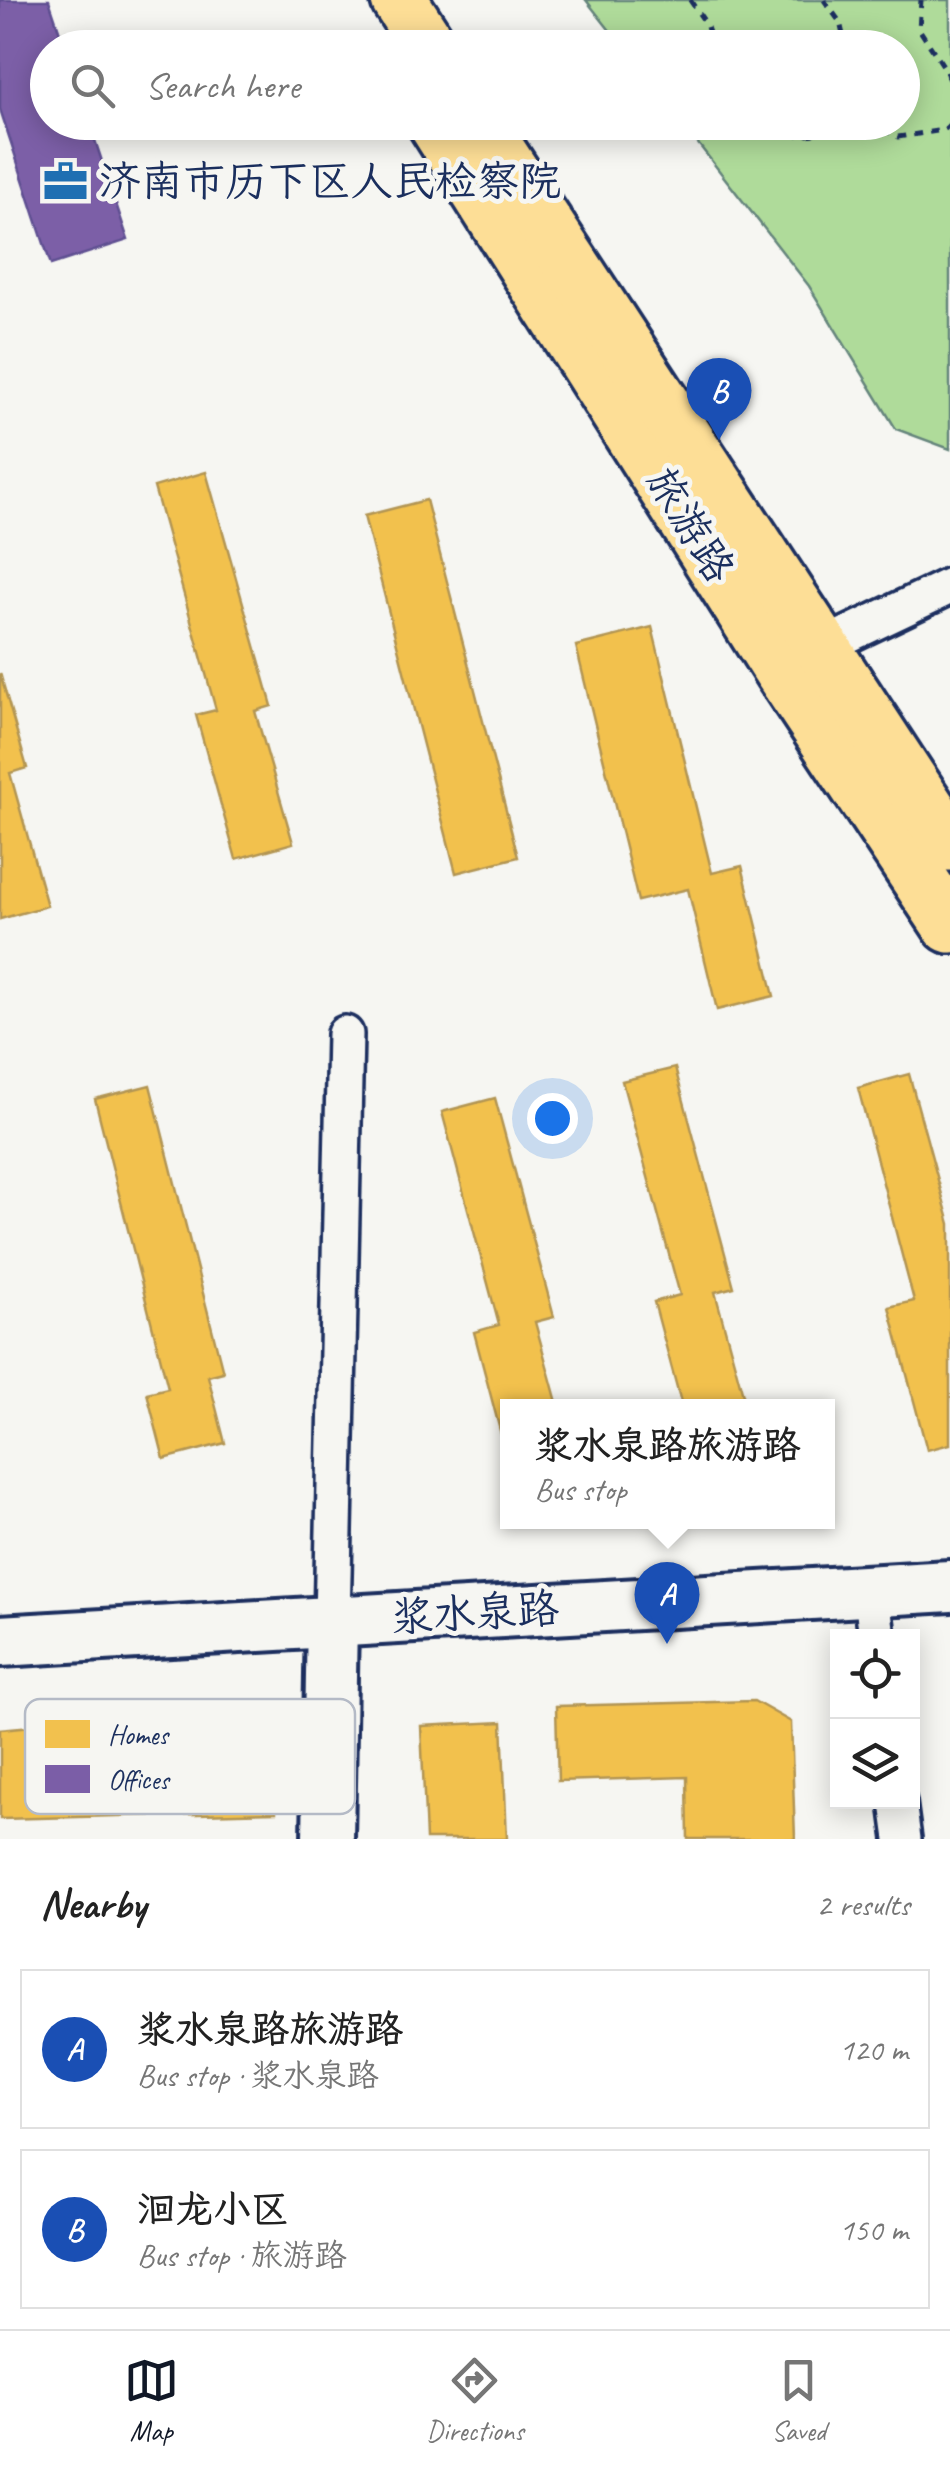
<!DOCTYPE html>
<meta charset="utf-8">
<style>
body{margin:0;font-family:Caveat,"LXGW WenKai TC",sans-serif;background:#f2f2f2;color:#222}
.controls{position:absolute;right:30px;bottom:30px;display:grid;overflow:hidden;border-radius:0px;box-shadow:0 5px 25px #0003}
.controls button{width:90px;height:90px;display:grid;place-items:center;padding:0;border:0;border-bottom:2px solid #e0e0e0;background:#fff;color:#222;font:50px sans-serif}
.you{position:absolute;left:552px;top:1118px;width:35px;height:35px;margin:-25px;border:8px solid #fff;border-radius:50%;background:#1a73e8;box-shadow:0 0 0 15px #1a73e833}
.badge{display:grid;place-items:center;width:65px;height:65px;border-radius:50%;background:#111827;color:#fff;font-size:32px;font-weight:700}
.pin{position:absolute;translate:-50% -82px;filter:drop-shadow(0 2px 5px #0008)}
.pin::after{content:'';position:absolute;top:52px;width:35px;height:30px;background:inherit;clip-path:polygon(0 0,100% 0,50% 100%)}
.popup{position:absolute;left:500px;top:1399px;width:335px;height:130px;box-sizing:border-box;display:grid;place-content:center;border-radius:0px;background:#fff;filter:drop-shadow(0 2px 8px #0005);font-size:32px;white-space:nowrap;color:#767676}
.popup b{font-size:38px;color:#222}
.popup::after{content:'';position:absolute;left:50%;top:100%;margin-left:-20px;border:20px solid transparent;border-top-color:#fff}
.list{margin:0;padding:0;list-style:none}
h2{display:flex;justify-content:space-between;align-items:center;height:130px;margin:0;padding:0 40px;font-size:42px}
h2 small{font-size:32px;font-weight:400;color:#767676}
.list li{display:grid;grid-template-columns:65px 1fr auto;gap:30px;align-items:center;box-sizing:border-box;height:160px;margin:0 20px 20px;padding:0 20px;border:2px solid #e0e0e0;border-radius:0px}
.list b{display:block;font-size:38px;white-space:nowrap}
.list p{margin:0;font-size:32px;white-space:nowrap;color:#767676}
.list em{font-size:32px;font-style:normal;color:#767676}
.icon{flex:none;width:55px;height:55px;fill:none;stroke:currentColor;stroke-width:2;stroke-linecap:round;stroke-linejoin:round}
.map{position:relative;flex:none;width:950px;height:1839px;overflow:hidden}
.search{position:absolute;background:#fff;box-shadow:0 5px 25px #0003;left:30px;right:30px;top:30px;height:110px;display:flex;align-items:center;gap:25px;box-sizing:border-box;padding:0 35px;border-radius:55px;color:#767676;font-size:38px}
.sheet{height:490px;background:#fff}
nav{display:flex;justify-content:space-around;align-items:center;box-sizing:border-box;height:140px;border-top:2px solid #e0e0e0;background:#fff;font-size:28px;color:#767676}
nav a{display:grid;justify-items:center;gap:5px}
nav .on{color:#111827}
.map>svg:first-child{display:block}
</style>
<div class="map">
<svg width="950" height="1839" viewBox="0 0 950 1839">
<rect width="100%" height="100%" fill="#f6f6f2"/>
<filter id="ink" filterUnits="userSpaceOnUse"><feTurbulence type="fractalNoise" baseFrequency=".01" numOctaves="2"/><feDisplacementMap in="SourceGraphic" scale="20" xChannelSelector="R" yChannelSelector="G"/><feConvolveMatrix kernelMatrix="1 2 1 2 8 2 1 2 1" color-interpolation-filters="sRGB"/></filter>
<g filter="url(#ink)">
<polygon fill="#afdb9a" stroke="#65857c" stroke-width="2.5" points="586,0 950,0 950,449 896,429 809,286 682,123 902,122 902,48 623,47"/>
<g fill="#f2c14e" stroke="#b29553" stroke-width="2.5">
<polygon points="206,472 272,706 255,711 293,843 236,859 196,715 216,710 154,487"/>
<polygon points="426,500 518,857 456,873 364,516"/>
<polygon points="652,627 712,873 742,866 774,996 717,1010 688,889 638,901 576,646"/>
<polygon points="0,673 27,768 10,773 47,906 0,919"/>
<polygon points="675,1068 734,1287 715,1292 746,1406 682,1406 654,1302 680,1295 622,1081"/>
<polygon points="909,1074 950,1224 950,1444 927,1450 889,1307 914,1301 858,1088"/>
<polygon points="150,1085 223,1372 208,1376 225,1443 164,1459 147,1393 168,1388 95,1099"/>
<polygon points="495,1098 554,1317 535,1322 558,1406 507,1406 507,1457 474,1332 499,1325 442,1112"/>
<polygon points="754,1701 791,1722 795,1839 688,1839 687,1777 558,1781 556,1706"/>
<polygon points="241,1707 276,1734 276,1812 0,1819 0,1729"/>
<polygon points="502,1722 507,1839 426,1839 421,1726"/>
</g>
<polygon fill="#7b5ea7" stroke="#5e5091" stroke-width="2.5" points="0,0 49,0 65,48 48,48 48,122 89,122 128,240 51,265 0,109"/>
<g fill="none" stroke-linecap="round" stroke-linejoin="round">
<defs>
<g id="street">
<polyline points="807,654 950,586"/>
<polyline points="871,1590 877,1636"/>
<polyline points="332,1621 345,1034"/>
<polyline points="898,1802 903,1839"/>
</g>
<g id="secondary">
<polyline points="0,1641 950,1586"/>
<polyline points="328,1839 332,1621"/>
</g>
<g id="primary">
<polyline points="399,0 430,48"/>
<polyline points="435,122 781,670 950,925"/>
<polyline points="481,126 950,843"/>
</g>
</defs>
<use href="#street" stroke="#1b2f5e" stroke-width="42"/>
<use href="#secondary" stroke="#1b2f5e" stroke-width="58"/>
<use href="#primary" stroke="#1b2f5e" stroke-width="62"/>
<g stroke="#1b2f5e" stroke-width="5" stroke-dasharray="8 8" stroke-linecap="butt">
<polyline points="690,0 706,24 714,48"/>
<polyline points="824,0 840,22 846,48"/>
<polyline points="921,0 919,29 946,70 950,85"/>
<path d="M 761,122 C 785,138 817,141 841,122"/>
<polyline points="869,122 898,137 944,130 950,124"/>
</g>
<use href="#street" stroke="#f6f6f2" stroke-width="35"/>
<use href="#secondary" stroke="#f6f6f2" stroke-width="50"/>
<use href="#primary" stroke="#fdde96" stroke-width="55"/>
</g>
</g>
<defs>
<symbol id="office-bare" viewBox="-9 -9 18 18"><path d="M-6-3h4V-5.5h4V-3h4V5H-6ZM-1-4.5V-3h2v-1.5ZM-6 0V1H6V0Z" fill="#1f6fb2" stroke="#f6f6f2" stroke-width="2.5" paint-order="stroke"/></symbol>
</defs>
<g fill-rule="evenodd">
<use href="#office-bare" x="34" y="150" width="63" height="63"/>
</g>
<g text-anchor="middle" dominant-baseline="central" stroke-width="10" stroke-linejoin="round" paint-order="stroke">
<g font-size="42" fill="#1b2f5e" stroke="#f6f6f2" text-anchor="start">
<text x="99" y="181">济南市历下区人民检察院</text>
</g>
<g font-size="42" fill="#1b2f5e" stroke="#f6f6f2">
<text transform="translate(690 525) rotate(58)">旅游路</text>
<text transform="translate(475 1613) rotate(-3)">浆水泉路</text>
</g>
</g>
<rect x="25" y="1699" width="330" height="115" rx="15" fill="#f6f6f2" stroke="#b4bac6" stroke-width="2.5"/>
<rect x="45" y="1720" width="45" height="28" fill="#f2c14e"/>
<rect x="45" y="1765" width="45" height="28" fill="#7b5ea7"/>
<g font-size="28" fill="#1b2f5e">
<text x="108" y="1744">Homes</text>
<text x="108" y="1789">Offices</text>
</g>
</svg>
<div class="controls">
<button><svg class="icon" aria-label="locate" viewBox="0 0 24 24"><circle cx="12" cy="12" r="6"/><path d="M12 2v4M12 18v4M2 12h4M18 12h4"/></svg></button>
<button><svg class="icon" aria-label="layers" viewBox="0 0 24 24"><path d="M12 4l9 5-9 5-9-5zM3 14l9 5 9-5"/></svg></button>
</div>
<div class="you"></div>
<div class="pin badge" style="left:667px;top:1644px;background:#1a4fb4">A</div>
<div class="popup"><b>浆水泉路旅游路</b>Bus stop</div>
<div class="pin badge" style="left:719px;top:440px;background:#1a4fb4">B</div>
<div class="search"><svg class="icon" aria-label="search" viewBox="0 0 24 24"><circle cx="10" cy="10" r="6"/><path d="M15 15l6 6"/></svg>Search here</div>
</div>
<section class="sheet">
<h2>Nearby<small>2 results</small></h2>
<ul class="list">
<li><span class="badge" style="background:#1a4fb4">A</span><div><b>浆水泉路旅游路</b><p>Bus stop · 浆水泉路</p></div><em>120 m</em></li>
<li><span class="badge" style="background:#1a4fb4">B</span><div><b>洄龙小区</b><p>Bus stop · 旅游路</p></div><em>150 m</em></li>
</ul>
</section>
<nav>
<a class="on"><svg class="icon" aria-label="map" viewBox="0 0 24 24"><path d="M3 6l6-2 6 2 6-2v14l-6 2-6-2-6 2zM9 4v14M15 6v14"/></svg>Map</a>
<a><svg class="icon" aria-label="directions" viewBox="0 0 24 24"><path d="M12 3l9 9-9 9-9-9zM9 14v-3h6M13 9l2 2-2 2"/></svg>Directions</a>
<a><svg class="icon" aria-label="saved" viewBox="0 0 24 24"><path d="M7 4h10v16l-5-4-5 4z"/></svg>Saved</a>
</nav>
